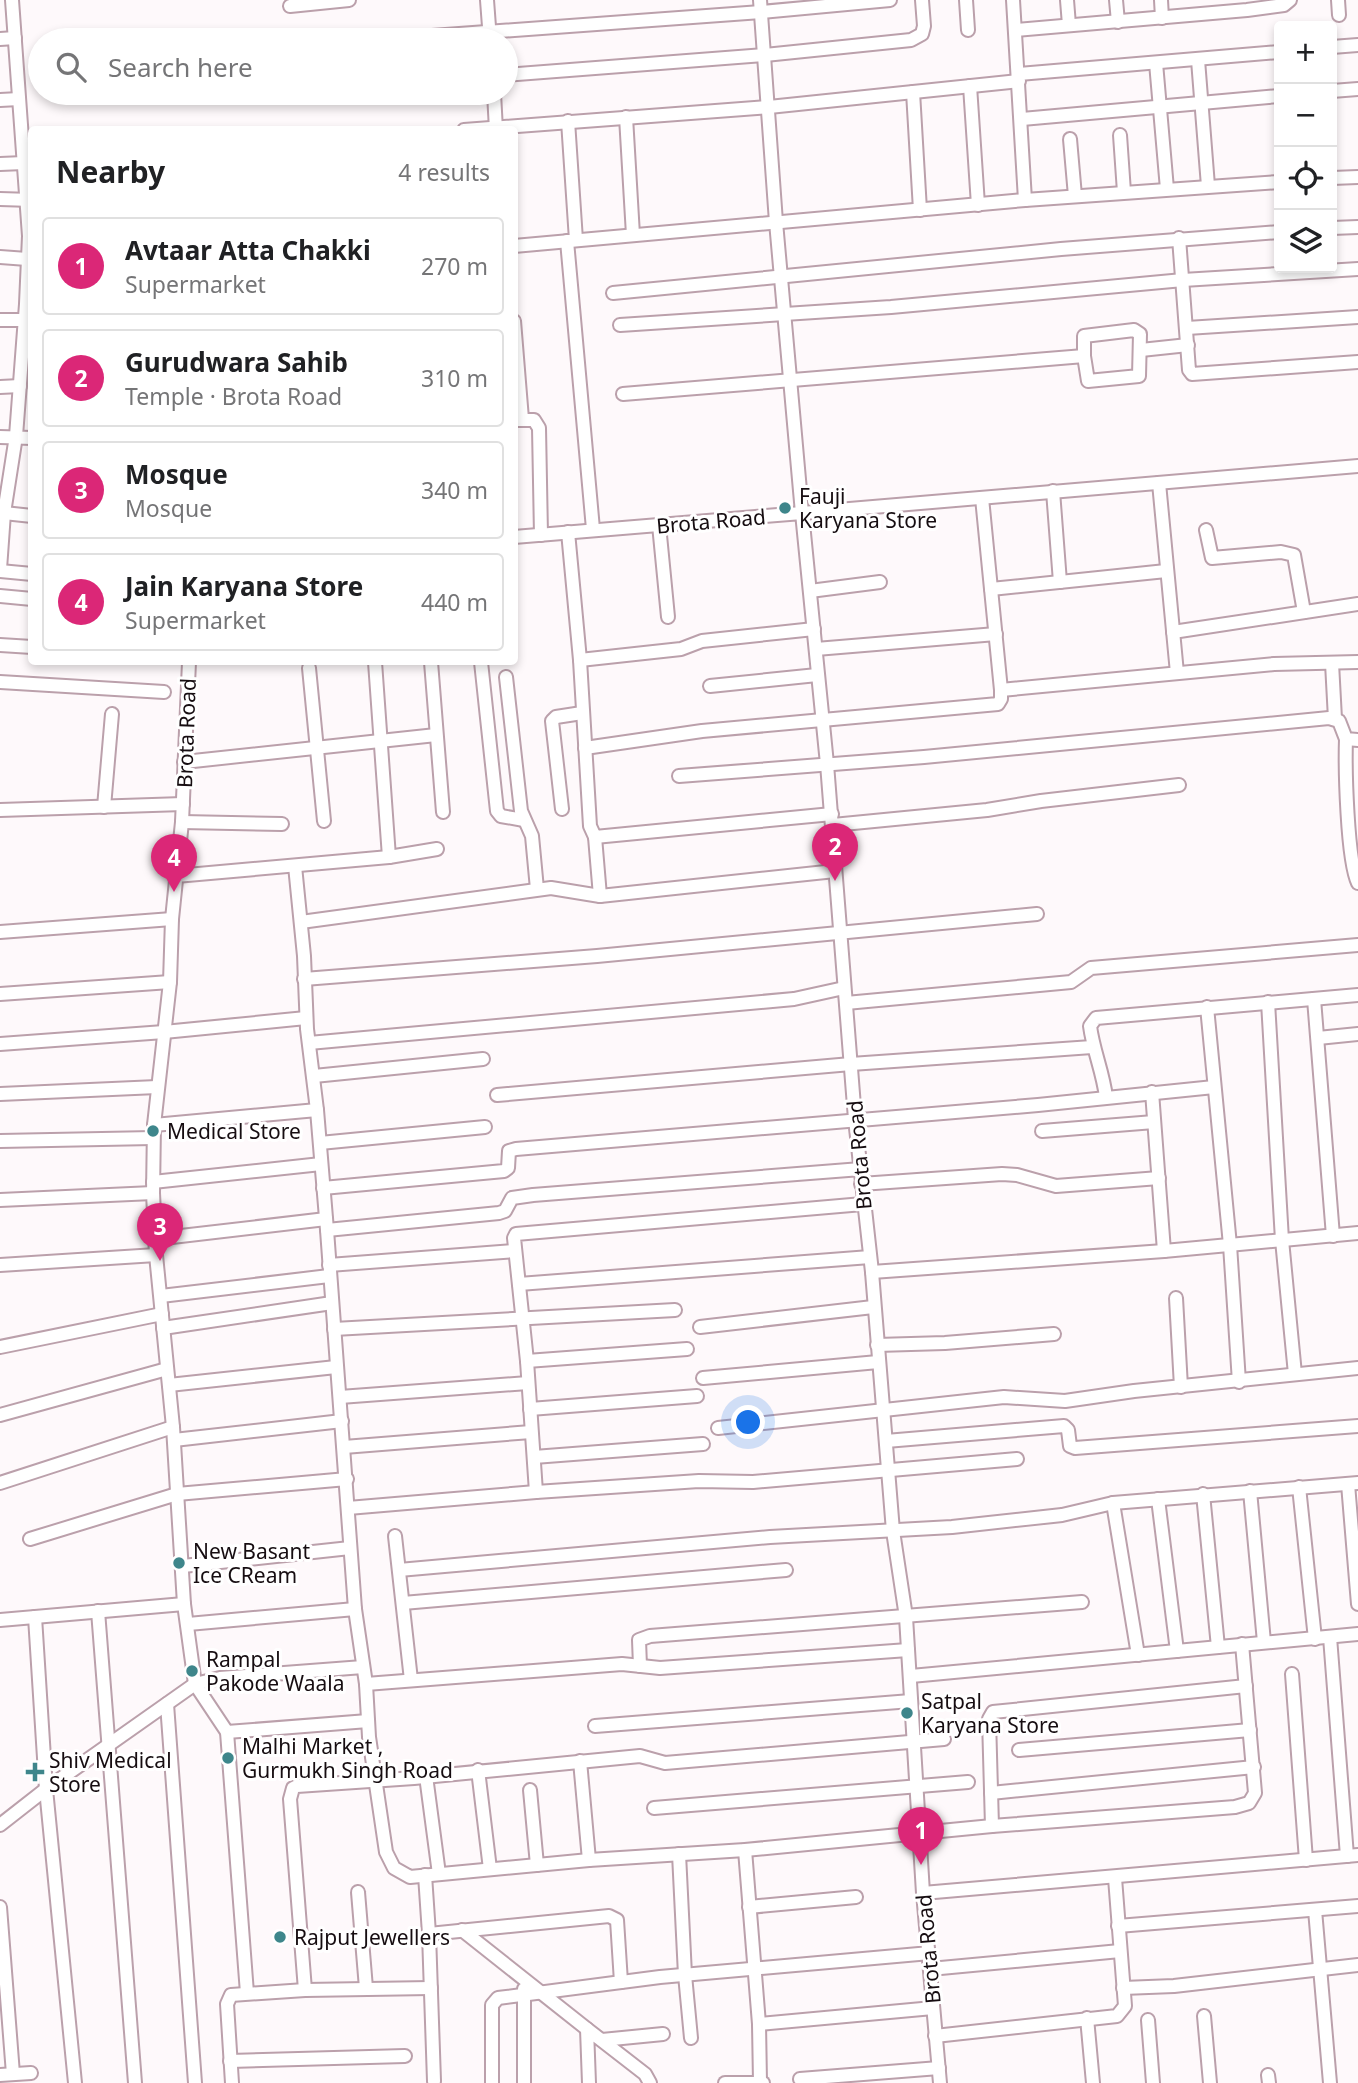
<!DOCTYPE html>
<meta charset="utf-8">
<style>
body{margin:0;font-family:"Noto Sans",sans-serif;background:#f2f2f2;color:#202124}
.controls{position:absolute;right:21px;top:21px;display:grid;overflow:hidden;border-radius:7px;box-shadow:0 4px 10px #0003}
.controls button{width:63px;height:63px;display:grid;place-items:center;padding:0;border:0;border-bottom:2px solid #e0e0e0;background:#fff;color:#202124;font:35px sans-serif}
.you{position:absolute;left:749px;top:1423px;width:24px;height:24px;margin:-18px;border:5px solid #fff;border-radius:50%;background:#1a73e8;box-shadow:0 0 0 10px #1a73e833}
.badge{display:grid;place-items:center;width:46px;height:46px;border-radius:50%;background:#db2777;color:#fff;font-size:23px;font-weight:700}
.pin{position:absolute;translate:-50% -58px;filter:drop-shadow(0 2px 4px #0008)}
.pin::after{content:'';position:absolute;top:37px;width:24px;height:21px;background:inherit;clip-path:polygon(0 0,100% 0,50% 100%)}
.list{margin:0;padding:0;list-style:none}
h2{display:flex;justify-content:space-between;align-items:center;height:91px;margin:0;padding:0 28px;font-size:30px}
h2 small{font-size:23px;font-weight:400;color:#757577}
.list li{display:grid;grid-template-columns:46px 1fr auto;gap:21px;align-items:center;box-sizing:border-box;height:98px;margin:0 14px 14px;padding:0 14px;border:2px solid #e0e0e0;border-radius:7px}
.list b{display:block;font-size:26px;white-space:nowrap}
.list p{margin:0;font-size:23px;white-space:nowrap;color:#757577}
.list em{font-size:23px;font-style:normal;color:#757577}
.icon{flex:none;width:38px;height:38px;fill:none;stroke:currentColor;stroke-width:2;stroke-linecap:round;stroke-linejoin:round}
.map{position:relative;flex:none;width:1358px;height:2083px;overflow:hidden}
.search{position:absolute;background:#fff;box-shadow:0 4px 10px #0003;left:28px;top:28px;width:490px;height:77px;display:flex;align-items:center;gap:18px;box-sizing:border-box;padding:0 24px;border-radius:38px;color:#757577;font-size:26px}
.panel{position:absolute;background:#fff;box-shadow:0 4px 10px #0003;left:28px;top:126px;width:490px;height:539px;border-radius:7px}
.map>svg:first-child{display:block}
</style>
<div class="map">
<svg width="1358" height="2083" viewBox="0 0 1358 2083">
<rect width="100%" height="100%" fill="#fef9fb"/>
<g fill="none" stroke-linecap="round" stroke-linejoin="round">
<defs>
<g id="minor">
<polyline points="487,0 490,40"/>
<polyline points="760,0 776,222 802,513 1358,466"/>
<polyline points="966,0 968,30"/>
<polyline points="1013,0 1025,200"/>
<polyline points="1067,0 1069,25"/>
<polyline points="1116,0 1118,22"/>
<polyline points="1161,0 1162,18"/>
<polyline points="1338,0 1339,15"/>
<polyline points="290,6 349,0"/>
<polyline points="1015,30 1247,10 1284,5 1290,0"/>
<polyline points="0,39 15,38"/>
<polyline points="377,40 761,12 890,0"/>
<polyline points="1332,47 1358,45"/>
<polyline points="1198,60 1208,186"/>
<polyline points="1156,63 1167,189"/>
<polyline points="1019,74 1279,52"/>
<polyline points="506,75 765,55 911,40 922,34 924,26 922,0"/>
<polyline points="970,86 978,205"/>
<polyline points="1332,91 1358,89"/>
<polyline points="913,92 920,210"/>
<polyline points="494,93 496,130"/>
<polyline points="291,95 314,93"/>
<polyline points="0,100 19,99"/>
<polyline points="626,117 633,235"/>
<polyline points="1022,119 1279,96"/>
<polyline points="568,121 576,240"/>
<polyline points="464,130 769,107 1019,81"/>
<polyline points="1120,135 1124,192"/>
<polyline points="1070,139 1075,196"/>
<polyline points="0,164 24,163"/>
<polyline points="1332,178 1358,177"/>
<polyline points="0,199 32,200"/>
<polyline points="1332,228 1358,227"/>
<polyline points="1179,238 1189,370 1192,374 1358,362"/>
<polyline points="567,241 593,529"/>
<polyline points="514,246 1025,200 1279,182"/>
<polyline points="0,257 27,259"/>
<polyline points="613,293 1061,249 1279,232"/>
<polyline points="0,320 25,320"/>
<polyline points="514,321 522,419"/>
<polyline points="620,325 891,307 1183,280 1358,269"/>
<polyline points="1187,328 1358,317"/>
<polygon points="1134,330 1140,334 1139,376 1088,381 1084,356 1084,336"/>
<polyline points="1141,350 1188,345"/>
<polyline points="0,387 20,386"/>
<polyline points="623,394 1084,356"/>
<polyline points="514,420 534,420 539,428 541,535"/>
<polyline points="0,437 32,438"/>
<polyline points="1159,483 1177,673"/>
<polyline points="1053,491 1060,582"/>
<polyline points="4,513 32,516"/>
<polyline points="659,525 668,617"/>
<polyline points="1206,530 1212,558 1281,552 1294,555 1304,612"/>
<polyline points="568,532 580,660 590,826 595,837 832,814"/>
<polyline points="514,537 802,513 827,764 855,1119 872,1272 893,1531 906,1617 923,1893 940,2083"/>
<polyline points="0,569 4,513 16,436 26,304 29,236 12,0"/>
<polyline points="0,571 32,574"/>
<polyline points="991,589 1166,571"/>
<polyline points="810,591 880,582"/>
<polyline points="0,596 32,599"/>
<polyline points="1173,632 1358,604"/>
<polyline points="0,645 32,647"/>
<polyline points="816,649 996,634"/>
<polyline points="580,660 681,649 702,641 814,629"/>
<polyline points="189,662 182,822 172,919 170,982 154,1125 153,1193 156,1255 173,1427 184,1604 195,1684 227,1732 247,1993"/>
<polyline points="375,662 389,857"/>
<polyline points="431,662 443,812"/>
<polyline points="481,662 497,811 501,816 524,820"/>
<polyline points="1332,663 1335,719"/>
<polyline points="309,668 324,821"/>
<polyline points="506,677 521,811 532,836 537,889"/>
<polyline points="0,682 164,692"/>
<polyline points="710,686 817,675"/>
<polyline points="1001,690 1274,664 1358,662"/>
<path d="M 1346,739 C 1345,767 1347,860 1358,883"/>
<polyline points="585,748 702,731 998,704 1001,699 1001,690 982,498"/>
<polyline points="184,762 436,735"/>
<polyline points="679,776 924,757 1329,718 1339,721 1346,739 1358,740"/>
<polyline points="104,807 112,714"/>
<polyline points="562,809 552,721 556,717 582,713"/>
<polyline points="0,810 183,804"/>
<polyline points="182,822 282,824"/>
<polyline points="833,825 987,810 1041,801 1179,785"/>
<polyline points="595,837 600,896"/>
<polyline points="295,866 304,956 307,1029 317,1110 327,1230 355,1609 366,1684 369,1737 386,1852 394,1868 410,1877 589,1860 745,1850 992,1826 1235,1807 1249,1803 1255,1793 1242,1644"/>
<polyline points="176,876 389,857 437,849"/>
<polyline points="301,922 551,888 600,896 835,871"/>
<polyline points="0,932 172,919"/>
<polyline points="304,979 597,956 1037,914"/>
<polyline points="0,994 170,982"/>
<polyline points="1314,999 1333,1236"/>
<polyline points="1268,1002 1282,1240 1295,1374"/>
<polyline points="846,1003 1071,982 1091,968 1358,945"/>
<polyline points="1207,1007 1230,1245 1239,1382"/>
<polyline points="1318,1038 1358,1034"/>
<polyline points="309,1043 794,999 844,988"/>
<polyline points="0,1044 164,1032 306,1018"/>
<polyline points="314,1076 483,1059"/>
<polyline points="1152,1092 1164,1251"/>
<polyline points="0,1094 157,1087"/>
<polyline points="497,1095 851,1064 1092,1047"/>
<path d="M 1106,1097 C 1103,1072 1093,1050 1090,1026 L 1096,1018 L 1358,995"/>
<polyline points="154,1125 317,1110"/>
<polyline points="1042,1131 1154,1122"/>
<polyline points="0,1141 153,1138"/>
<polyline points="320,1143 485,1127"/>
<polyline points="153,1182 321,1164"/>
<polyline points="861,1184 1002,1174 1017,1175 1056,1186 1159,1178"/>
<polyline points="323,1188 504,1171 508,1168 509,1151 516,1149 1038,1105 1214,1087"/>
<polyline points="0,1200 153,1193"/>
<polyline points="327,1230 499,1213 505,1211 512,1198 533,1195 861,1169"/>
<polyline points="155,1239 326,1219"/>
<polyline points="0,1265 156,1255"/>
<polyline points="329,1265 515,1251"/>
<polyline points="872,1272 1164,1251 1358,1233"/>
<polyline points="519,1284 870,1257"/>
<polyline points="161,1296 329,1276"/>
<polyline points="1176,1298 1181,1387"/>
<polyline points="700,1327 873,1307"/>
<polyline points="163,1328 332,1303"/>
<polyline points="334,1329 675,1310"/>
<polyline points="877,1345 945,1343 1054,1334"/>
<polyline points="0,1347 162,1314"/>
<polyline points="527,1361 687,1349"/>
<polyline points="703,1378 878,1362"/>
<polyline points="169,1385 336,1367"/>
<polyline points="340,1397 528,1383"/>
<polyline points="530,1409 697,1396"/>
<polyline points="0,1415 167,1369"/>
<polyline points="718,1428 1004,1397 1065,1401 1134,1391 1358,1368"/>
<polyline points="174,1440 342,1421"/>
<polyline points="886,1441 1064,1426 1068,1430 1070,1446 1075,1448 1358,1426"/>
<polyline points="344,1447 531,1432"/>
<polyline points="534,1457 703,1444"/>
<polyline points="0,1483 173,1427"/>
<polyline points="1348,1484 1358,1604"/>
<polyline points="1299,1487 1315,1639"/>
<polyline points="1250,1491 1264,1642"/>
<polyline points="536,1492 527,1361 514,1238 516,1234 863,1204"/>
<polyline points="1203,1494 1218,1647"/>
<polyline points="1158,1499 1177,1651"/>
<polyline points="1113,1503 1138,1655"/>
<polyline points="348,1508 536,1492 699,1481 753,1482 1017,1459"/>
<polyline points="395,1536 411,1680"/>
<polyline points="30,1539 177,1494 347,1479"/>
<polyline points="183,1566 350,1548"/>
<polyline points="399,1570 770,1537 952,1527 1062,1515 1113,1503 1358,1483"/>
<polyline points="403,1603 786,1570"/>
<polyline points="98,1611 135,2083"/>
<polyline points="35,1617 46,1789 75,2083"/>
<polyline points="0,1620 184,1604"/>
<polyline points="188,1624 355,1609"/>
<polyline points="1330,1637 1347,1856"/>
<polyline points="640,1666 639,1640 650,1636 1082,1602"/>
<polyline points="1292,1674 1306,1860"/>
<polyline points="911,1676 1358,1634"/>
<polyline points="366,1684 622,1664 660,1668 908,1650"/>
<polyline points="167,1704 195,2083"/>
<polyline points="595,1726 911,1701"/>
<polyline points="227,1732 368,1721"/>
<polyline points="1019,1750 1250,1730"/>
<polyline points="580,1761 589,1860"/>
<polyline points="478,1770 490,1869"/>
<polyline points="426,1776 439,1874"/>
<polyline points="530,1790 537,1865"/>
<polyline points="991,1793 1254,1767"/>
<polyline points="654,1808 968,1782"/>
<polyline points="0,1825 46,1789 195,1684 220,1678 363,1667"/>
<polyline points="992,1826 989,1719 993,1712 1246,1686"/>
<polyline points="745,1850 759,2024 760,2082"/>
<polyline points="679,1854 685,1975 691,2038"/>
<polyline points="425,1875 429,1934"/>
<polyline points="358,1892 366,1988"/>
<polyline points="923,1893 1358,1855"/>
<polyline points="0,1907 13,2074"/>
<polyline points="749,1907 856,1897"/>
<polyline points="1315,1910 1330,2083"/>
<polyline points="1118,1926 1358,1906"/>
<polyline points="462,1930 587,2029"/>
<polyline points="930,1969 1120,1951"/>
<polyline points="1123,1988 1174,1986 1358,1965"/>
<polyline points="524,1989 524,2083"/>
<polyline points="305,1990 290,1799 293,1788 297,1786 414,1778 640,1756 665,1763 944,1739"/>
<polyline points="1204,2016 1210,2083"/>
<polyline points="1087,2018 1093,2083"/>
<polyline points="1148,2020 1153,2083"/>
<polyline points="759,2024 933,2008"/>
<polyline points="935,2036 1117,2016 1125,2006 1115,1878"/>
<polyline points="602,2040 663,2034"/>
<polyline points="230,2061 405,2056"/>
<polyline points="0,2075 31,2073"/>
<polyline points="1268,2075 1269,2083"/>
<polyline points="800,2079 939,2068"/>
<polyline points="434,2081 429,1934 609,1916 617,1920 621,1982"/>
<polyline points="232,2083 227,2004 231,1995 305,1990 431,1988"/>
<polyline points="492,2083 492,2005 498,1998 660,1977 930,1953"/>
<polyline points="589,2083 587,2029 645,2074 650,2083"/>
<polyline points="725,2083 763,2083"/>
</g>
</defs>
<use href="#minor" stroke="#bba0ab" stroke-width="16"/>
<use href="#minor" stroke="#fff" stroke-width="12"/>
</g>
<g fill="#3e868b" stroke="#fff" stroke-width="2.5">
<circle cx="785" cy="508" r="7"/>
<circle cx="153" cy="1131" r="7"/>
<circle cx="179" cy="1563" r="7"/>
<circle cx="192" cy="1671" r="7"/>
<circle cx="907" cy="1713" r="7"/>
<circle cx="228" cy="1758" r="7"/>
<path d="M31.5 1761.5h7v7h7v7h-7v7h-7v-7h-7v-7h7z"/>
<circle cx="280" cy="1937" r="7"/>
</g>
<g text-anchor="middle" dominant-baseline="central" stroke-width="6" stroke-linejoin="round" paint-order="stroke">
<g font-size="21" fill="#160d11" stroke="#fff" text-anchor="start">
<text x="799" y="496">Fauji<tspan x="799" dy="24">Karyana Store</tspan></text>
<text x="167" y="1131">Medical Store</text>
<text x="193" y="1551">New Basant<tspan x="193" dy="24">Ice CReam</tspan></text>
<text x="206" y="1659">Rampal<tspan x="206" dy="24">Pakode Waala</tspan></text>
<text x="921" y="1701">Satpal<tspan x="921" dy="24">Karyana Store</tspan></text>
<text x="242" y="1746">Malhi Market ,<tspan x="242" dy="24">Gurmukh Singh Road</tspan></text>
<text x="49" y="1760">Shiv Medical<tspan x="49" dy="24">Store</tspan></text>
<text x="294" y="1937">Rajput Jewellers</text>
</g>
<g font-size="21" fill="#160d11" stroke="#fff">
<text transform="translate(711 521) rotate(-5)">Brota Road</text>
<text transform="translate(186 733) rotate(-88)">Brota Road</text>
<text transform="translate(859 1155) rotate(-95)">Brota Road</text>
<text transform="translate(928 1949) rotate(-95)">Brota Road</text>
</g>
</g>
</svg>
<div class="controls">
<button>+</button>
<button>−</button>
<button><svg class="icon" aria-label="locate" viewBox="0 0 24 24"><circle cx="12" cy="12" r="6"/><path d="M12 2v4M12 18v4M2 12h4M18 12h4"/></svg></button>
<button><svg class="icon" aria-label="layers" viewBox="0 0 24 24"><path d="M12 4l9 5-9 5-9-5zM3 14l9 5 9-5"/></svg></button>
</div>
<div class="you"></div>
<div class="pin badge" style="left:921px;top:1865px">1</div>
<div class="pin badge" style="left:835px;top:881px">2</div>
<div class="pin badge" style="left:160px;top:1261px">3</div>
<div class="pin badge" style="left:174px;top:892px">4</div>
<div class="search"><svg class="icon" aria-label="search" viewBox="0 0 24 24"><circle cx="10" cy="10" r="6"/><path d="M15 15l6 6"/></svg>Search here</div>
<section class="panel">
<h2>Nearby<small>4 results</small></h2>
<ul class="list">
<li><span class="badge">1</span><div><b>Avtaar Atta Chakki</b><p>Supermarket</p></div><em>270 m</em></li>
<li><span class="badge">2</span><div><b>Gurudwara Sahib</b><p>Temple · Brota Road</p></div><em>310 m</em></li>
<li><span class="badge">3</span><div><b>Mosque</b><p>Mosque</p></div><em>340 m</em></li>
<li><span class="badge">4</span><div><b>Jain Karyana Store</b><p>Supermarket</p></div><em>440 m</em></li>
</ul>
</section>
</div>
